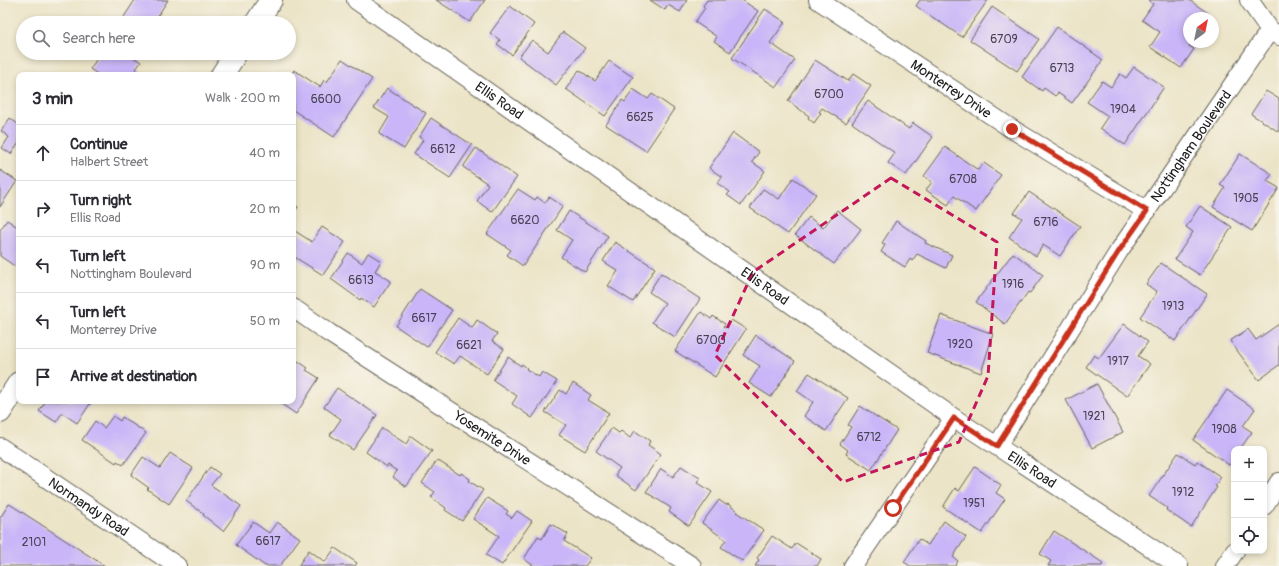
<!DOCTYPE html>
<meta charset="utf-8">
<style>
body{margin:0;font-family:Pangolin,sans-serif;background:#f2f2f3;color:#2b2b33}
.controls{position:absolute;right:12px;bottom:12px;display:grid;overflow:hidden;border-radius:8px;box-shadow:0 2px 6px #0003}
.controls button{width:36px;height:36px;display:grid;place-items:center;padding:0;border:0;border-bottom:1px solid #e1e1e2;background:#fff;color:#2b2b33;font:20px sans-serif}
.compass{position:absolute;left:1183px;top:12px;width:36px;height:36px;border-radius:50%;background:#fff;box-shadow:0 2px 6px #0003;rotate:33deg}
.stop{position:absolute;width:12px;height:12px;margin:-9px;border:3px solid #c8321e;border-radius:50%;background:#fff}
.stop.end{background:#c8321e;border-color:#fff;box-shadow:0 1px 4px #0008}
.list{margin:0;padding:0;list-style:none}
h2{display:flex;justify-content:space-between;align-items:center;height:52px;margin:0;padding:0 16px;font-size:17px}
h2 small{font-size:13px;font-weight:400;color:#7c7c81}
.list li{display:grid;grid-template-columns:26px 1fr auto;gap:12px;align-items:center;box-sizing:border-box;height:56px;padding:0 16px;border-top:1px solid #e1e1e2}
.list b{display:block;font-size:15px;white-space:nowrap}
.list p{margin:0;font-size:13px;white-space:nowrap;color:#7c7c81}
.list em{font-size:13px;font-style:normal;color:#7c7c81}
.icon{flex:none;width:22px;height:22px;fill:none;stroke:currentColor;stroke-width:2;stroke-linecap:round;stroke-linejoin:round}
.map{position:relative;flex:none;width:1279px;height:566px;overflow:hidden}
.search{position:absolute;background:#fff;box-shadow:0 2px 6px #0003;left:16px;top:16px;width:280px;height:44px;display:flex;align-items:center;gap:10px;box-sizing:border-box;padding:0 14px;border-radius:22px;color:#7c7c81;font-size:15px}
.panel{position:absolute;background:#fff;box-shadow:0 2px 6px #0003;left:16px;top:72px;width:280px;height:332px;border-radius:8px}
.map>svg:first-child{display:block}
</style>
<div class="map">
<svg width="1279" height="566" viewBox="0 0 1279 566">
<rect width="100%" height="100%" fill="#f7f3e8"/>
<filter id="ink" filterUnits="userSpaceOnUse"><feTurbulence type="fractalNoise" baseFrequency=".025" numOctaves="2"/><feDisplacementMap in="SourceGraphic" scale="8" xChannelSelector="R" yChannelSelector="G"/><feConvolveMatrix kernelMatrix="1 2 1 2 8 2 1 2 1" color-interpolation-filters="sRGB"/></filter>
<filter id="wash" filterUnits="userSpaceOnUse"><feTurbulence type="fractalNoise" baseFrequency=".012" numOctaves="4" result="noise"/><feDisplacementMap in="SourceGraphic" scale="16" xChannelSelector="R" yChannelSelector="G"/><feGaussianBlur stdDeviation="0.9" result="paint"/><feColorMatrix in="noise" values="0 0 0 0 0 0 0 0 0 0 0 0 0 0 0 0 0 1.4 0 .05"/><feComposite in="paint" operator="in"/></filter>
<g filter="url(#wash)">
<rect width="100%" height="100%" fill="#ece4c7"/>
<g id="blocks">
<g fill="#c9b5f8">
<polygon points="135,0 168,0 153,23 120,23"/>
<polygon points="436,0 485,0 470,22"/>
<polygon points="650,0 687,0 680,12 668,5 665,10"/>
<polygon points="707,0 742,0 758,11 730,52 714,41 717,37 695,22 705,8 703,6"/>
<polygon points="920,0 988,0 962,37 916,6"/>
<polygon points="1148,0 1189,0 1208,13 1204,18 1189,18 1189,42 1192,42 1189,46 1194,49 1181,68 1150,47 1160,32 1142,20 1153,4"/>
<polygon points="510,6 534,24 512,55 497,44 500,40 490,33"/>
<polygon points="992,7 1039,39 1017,71 970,40"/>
<polygon points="765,9 785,22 770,43 795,60 776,87 732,58"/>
<polygon points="1057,27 1103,60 1072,103 1058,93 1055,96 1044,88 1042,91 1022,77"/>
<polygon points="563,32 585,48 556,85 519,57 532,40 548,52"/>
<polygon points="101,53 126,53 141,62 136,69 141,73 140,75 99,75 90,69"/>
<polygon points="342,59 372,79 334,137 293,110 293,75 291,75 294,70 320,87 324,80 327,82"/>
<polygon points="815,60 848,81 853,74 871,86 846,123 822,108 819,112 821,113 814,123 808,118 809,116 788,101"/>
<polygon points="609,61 633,77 605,116 566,89 579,70 595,81"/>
<polygon points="1134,67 1164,87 1125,145 1100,128 1108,116 1087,102 1102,81 1111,87 1120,74 1126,78"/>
<polygon points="387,88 426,113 404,149 379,134 389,117 374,108"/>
<polygon points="633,89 648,99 652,94 674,109 646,151 606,125 622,100 625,102"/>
<polygon points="1266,91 1279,99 1279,132 1251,114"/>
<polygon points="868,101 909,129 913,123 933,137 906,175 888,163 895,153 852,123"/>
<polygon points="10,118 19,125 19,143 11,154 2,148 9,137 1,131"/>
<polygon points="431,118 472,145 450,178 414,154 423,140 419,137"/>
<polygon points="733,133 759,152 752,162 765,171 741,205 727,195 730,192 717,183 722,177 709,168"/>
<polygon points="945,147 978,170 984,163 1001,175 976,211 954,196 948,205 926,190 932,182 924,176"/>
<polygon points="476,148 517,177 492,212 477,201 488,184 463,167"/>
<polygon points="1240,154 1272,174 1267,181 1279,188 1252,231 1213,207 1225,188 1220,185"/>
<polygon points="0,170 17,181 0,207"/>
<polygon points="793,178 816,194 788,234 750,208 763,189 779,199"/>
<polygon points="518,189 535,200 537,197 545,203 549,197 563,206 523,266 507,255 511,250 487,234"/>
<polygon points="1029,192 1080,226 1060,256 1043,245 1036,256 1009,237 1022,218 1014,213"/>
<polygon points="293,204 298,207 293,214"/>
<polygon points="1200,206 1232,227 1200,275 1175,259 1193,232 1186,227"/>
<polygon points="837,210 861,229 834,264 795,235 809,217 823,228"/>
<polygon points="569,211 608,236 585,272 561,257 572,240 557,230"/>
<polygon points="7,220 19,228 19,269 0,256 0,230"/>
<polygon points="896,221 926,241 925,243 952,255 946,268 917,254 912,261 910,259 905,267 881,252 885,245 882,243"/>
<polygon points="322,227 345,242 323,275 293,256 293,234 295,231 312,242"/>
<polygon points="615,242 655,268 633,302 608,286 618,271 603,261"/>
<polygon points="348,253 362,263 368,253 381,261 375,271 391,281 374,307 361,298 360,300 331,279"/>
<polygon points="1013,253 1043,275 1030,293 1028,292 1005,324 976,302"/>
<polygon points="1161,263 1207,294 1175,341 1140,317 1157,292 1146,284"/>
<polygon points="661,273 700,299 675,337 652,322 665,303 649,292"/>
<polygon points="420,289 452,310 427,347 396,326"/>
<polygon points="701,312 711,319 713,316 725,324 723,326 726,328 731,320 746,329 715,377 675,351"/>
<polygon points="941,315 993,334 981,373 927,353"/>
<polygon points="458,318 472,328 477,320 497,334 492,341 504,349 487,374 460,356 454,364 435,352"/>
<polygon points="1124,324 1148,342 1138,356 1150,364 1127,396 1086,367 1094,355 1099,358"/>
<polygon points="1279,324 1279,365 1259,380 1230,341 1248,329 1256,340"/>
<polygon points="756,335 795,361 771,397 749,383 760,366 743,355"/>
<polygon points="508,357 521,366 522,364 527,368 526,369 539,377 542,372 557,381 532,418 512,404 517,396 493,380"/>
<polygon points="293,361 296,363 298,361 308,368 306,370 319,378 296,414 277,401 293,401"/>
<polygon points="809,373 848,398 826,431 804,416 813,402 797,391"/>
<polygon points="573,383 591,395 588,400 609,413 585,451 559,435 566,425 545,412 560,390 566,394"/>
<polygon points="1097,384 1123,432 1092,448 1066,400"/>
<polygon points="337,388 377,415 353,450 330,435 341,419 324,407"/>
<polygon points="1227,390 1255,409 1243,426 1252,432 1240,449 1234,449 1234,459 1229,465 1193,440"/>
<polygon points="46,401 92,401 77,423 62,413 56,422 39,411"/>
<polygon points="860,406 897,430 871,470 846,454 848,450 840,444 851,427 848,425"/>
<polygon points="113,416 120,421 122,417 146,433 123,465 117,461 116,463 82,440 95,421 104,428"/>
<polygon points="382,428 406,444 411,436 432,451 406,487 393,477 397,471 388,465 387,467 366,452"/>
<polygon points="612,428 619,433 621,431 630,438 635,431 650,441 648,445 661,454 636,490 615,475 620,468 596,451"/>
<polygon points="170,453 193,468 169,504 147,489 149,488 131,475 143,457 160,468"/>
<polygon points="1178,453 1195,464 1197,461 1221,477 1215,486 1217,487 1191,527 1166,510 1167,508 1149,496"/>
<polygon points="437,460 460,475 461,473 470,479 469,481 483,490 462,521 445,510 446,508 431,497 435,492 422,483"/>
<polygon points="681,466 700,478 697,482 712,492 689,526 669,512 671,508 646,492 661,469 673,477"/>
<polygon points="210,467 220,474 211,485 241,506 223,531 203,515 204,514 186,501"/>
<polygon points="975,467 1001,485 996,493 1005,499 982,533 943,507 955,488 959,491"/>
<polygon points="487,498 508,511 506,514 512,518 517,511 532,521 502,565 486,555 499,536 473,519"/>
<polygon points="719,500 726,505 728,504 737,511 736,512 764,530 742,561 721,547 726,540 702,523"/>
<polygon points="9,504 11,505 105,566 0,566 0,518"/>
<polygon points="944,521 966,537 953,557 958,561 955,566 910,566 904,562 919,539 928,545"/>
<polygon points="253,522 269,533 277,522 300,538 280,566 265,566 236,545"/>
<polygon points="551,524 568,534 564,541 591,558 585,566 534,566 524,559 538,536 542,539"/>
<polygon points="1054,531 1103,563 1102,566 1048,566 1051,561 1040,554"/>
<polygon points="772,536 792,549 796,543 821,559 817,566 755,566 759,560 757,558"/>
<polygon points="335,548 357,563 355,566 298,566 309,550 325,562"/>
</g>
</g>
</g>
<g filter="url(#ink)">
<use href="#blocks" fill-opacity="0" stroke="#656258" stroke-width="1"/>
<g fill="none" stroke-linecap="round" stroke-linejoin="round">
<defs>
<g id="street">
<path id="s1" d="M 356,0 L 954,418 L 1179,566"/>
<path id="s2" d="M 818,0 L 1012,129 L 1147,211"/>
<polyline points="1249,0 1270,30 1279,36"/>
<path id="s3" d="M 293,308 L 329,333 L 692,566"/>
<path id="s4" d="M 997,446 L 1119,251 L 1270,30"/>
<path id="s5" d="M 0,447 L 177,566"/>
<polyline points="1264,506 1279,482"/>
<polyline points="853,566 954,418"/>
<polyline points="1225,566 1235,551"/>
</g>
<g id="secondary">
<polyline points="256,23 271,0"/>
<polyline points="222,75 236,53"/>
<polyline points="0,412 19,383"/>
</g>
</defs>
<use href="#street" stroke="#656258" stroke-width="20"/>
<use href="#secondary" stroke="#656258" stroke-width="24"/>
<use href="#street" stroke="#fff" stroke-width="18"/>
<use href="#secondary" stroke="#fff" stroke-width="22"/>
</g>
</g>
<g fill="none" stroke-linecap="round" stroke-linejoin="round" filter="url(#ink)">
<polyline stroke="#c8321e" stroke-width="5" points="893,508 954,418 997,446 1119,251 1147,211 1012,129"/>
</g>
<path fill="none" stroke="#c2185b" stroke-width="3" stroke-dasharray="8 5" stroke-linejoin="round" d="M 891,178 L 997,242 L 988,376 L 959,442 L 843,482 L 715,355 L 753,272 Z"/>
<g text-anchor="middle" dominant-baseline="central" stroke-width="3" stroke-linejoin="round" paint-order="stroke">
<g font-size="12" fill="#474253">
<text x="1004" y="39">6709</text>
<text x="1062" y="68">6713</text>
<text x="829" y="94">6700</text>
<text x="326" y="99">6600</text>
<text x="1123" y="109">1904</text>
<text x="640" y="117">6625</text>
<text x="443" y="149">6612</text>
<text x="963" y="179">6708</text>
<text x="1246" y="198">1905</text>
<text x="525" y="220">6620</text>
<text x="1046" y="222">6716</text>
<text x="361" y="280">6613</text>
<text x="1013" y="284">1916</text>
<text x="1173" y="306">1913</text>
<text x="424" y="318">6617</text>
<text x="711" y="340">6700</text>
<text x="960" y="344">1920</text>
<text x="469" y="345">6621</text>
<text x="1118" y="361">1917</text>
<text x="1094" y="416">1921</text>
<text x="1224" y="429">1908</text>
<text x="869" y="437">6712</text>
<text x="1183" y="492">1912</text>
<text x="974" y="503">1951</text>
<text x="268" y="541">6617</text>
<text x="34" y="542">2101</text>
</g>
<g font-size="14" fill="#1c1c1c" stroke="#f7f3e8">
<text stroke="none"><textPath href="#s2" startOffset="160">Monterrey Drive</textPath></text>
<text stroke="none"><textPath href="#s1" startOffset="175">Ellis Road</textPath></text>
<text stroke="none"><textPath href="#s4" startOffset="357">Nottingham Boulevard</textPath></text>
<text stroke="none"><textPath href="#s1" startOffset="499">Ellis Road</textPath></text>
<text stroke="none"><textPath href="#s3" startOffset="238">Yosemite Drive</textPath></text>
<text stroke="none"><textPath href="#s1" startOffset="823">Ellis Road</textPath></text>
<text stroke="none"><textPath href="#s5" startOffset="107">Normandy Road</textPath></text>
</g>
</g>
</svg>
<div class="controls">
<button>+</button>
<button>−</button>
<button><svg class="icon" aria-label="locate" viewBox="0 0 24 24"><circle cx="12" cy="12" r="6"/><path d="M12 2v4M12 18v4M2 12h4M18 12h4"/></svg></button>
</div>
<svg class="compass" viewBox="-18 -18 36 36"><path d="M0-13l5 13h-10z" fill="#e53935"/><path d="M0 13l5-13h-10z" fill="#7c7c81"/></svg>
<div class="stop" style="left:893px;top:508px"></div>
<div class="stop end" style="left:1012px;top:129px"></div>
<div class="search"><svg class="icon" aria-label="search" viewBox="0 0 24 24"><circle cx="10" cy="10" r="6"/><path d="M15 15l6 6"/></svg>Search here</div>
<section class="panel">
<h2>3 min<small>Walk · 200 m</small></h2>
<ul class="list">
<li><svg class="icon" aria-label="ahead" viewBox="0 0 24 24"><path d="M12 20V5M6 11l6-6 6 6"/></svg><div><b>Continue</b><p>Halbert Street</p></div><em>40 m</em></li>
<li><svg class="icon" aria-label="right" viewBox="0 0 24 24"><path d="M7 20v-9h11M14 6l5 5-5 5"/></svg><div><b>Turn right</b><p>Ellis Road</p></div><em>20 m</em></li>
<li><svg class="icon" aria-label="left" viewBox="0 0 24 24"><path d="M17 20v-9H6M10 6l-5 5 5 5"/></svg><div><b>Turn left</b><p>Nottingham Boulevard</p></div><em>90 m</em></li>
<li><svg class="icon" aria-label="left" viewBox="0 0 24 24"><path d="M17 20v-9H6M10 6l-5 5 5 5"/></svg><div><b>Turn left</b><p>Monterrey Drive</p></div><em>50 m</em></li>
<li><svg class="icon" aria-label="arrive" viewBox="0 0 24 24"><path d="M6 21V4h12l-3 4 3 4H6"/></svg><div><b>Arrive at destination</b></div></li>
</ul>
</section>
</div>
